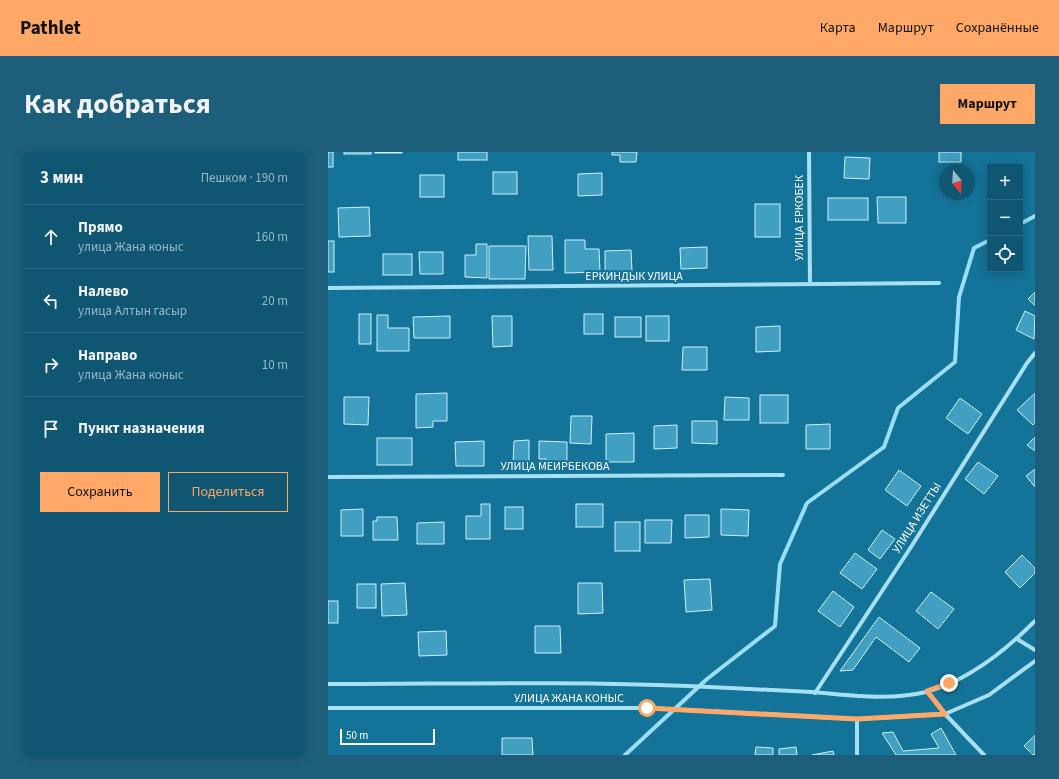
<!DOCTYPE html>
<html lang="ru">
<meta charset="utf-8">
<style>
body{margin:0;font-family:"Source Sans 3",sans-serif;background:#1d5f7a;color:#f1f3f6}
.controls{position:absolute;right:12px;top:12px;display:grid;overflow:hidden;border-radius:0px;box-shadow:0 2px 10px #0003}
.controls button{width:36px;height:36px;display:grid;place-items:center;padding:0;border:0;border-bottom:1px solid #2f6c84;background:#0f5672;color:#f1f3f6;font:20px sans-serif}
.compass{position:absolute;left:611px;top:12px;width:36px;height:36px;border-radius:50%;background:#0f5672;box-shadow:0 2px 10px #0003;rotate:162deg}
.scale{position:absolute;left:12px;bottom:10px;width:95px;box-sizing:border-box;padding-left:4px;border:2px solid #fff;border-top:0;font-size:11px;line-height:14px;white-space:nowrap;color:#fff;-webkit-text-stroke:3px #147398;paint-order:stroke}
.stop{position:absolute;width:12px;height:12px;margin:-9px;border:3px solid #ffa868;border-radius:50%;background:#fff}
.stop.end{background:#ffa868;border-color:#fff;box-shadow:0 1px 4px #0008}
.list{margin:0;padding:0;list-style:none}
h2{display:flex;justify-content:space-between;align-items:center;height:52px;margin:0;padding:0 16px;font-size:17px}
h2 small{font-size:13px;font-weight:400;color:#9bb7c4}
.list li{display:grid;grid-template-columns:26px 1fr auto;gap:12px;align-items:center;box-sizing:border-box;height:64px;padding:0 16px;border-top:1px solid #2f6c84}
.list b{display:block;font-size:15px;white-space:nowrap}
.list p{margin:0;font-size:13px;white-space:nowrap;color:#9bb7c4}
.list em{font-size:13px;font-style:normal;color:#9bb7c4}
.actions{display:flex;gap:8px;padding:12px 16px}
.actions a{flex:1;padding:9px 0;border:1px solid #ffa868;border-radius:0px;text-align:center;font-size:14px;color:#ffa868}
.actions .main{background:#ffa868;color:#111}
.icon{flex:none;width:22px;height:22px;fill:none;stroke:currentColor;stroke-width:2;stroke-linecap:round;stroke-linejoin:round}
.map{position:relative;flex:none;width:707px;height:603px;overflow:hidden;border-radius:0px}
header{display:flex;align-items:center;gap:24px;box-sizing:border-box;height:56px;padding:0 20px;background:#ffa868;color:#111}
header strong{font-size:19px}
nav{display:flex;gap:22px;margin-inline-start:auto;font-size:14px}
.intro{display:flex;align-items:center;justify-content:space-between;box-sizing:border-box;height:96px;padding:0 24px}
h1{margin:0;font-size:28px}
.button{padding:10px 18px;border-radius:0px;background:#ffa868;color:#111;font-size:14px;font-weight:700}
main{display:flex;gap:24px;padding:0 24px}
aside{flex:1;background:#0f5672;border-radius:0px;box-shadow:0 2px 10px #0003}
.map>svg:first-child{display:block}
</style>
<header>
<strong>Pathlet</strong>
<nav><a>Карта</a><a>Маршрут</a><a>Сохранённые</a></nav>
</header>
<div class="intro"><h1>Как добраться</h1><a class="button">Маршрут</a></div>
<main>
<aside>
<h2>3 мин<small>Пешком · 190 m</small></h2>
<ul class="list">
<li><svg class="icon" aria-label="ahead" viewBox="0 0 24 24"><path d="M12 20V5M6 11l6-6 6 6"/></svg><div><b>Прямо</b><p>улица Жана коныс</p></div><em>160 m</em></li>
<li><svg class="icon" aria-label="left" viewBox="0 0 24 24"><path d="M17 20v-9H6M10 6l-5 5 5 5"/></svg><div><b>Налево</b><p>улица Алтын гасыр</p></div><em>20 m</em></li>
<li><svg class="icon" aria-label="right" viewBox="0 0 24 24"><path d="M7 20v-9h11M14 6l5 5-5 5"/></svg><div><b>Направо</b><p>улица Жана коныс</p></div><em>10 m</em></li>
<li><svg class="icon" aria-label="arrive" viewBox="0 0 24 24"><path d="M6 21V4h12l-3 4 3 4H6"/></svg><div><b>Пункт назначения</b></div></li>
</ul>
<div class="actions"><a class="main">Сохранить</a><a>Поделиться</a></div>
</aside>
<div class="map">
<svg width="707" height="603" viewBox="0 0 707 603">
<rect width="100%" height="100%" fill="#147398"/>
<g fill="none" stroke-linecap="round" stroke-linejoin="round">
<g stroke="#99def5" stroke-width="4">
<polyline points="692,72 707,64"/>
<polyline points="297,603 379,527 447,474 452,412 479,351 556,295 570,256 627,210 631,145 646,96 662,88"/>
</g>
</g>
<g fill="#419fc1" stroke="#cff1fd">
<rect x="0" y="0" width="5" height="15"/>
<rect x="16" y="0" width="27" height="2"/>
<rect x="47" y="0" width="27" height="1"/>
<rect x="130" y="0" width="29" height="8"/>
<polygon points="284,0 309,0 308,10 292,10 292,3 284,3"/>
<rect x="611" y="0" width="22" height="10"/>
<polygon points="517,5 542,6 541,27 516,26"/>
<rect x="165" y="20" width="24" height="22"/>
<polygon points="274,21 274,43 250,44 250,22"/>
<rect x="92" y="23" width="24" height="22"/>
<polygon points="549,45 578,45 578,71 550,71"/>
<rect x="500" y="46" width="40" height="22"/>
<rect x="427" y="52" width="25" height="33"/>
<polygon points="41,55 42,84 11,85 10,56"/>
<polygon points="200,84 224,84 225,118 201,118"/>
<polygon points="237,88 257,88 257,97 271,97 272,120 237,121"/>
<rect x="0" y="89" width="6" height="31"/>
<polygon points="148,92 159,92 159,126 137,125 137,103 148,103"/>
<polygon points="161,94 198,94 197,127 161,127"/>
<polygon points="379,95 379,116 353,117 352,96"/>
<polygon points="303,98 304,119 277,120 277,99"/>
<polygon points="91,100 115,100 115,122 92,122"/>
<rect x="55" y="102" width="29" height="21"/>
<polygon points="707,140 707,154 700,147"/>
<polygon points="697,159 707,164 706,187 688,178"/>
<rect x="31" y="162" width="12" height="30"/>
<rect x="256" y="162" width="19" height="20"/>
<polygon points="49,163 60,163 60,176 81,176 81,199 49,199"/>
<polygon points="122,164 122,186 86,186 85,165"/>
<polygon points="164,164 184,164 184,194 165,195"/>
<rect x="318" y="164" width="23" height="25"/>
<rect x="287" y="165" width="26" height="20"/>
<polygon points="452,174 452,199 428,200 428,175"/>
<polygon points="355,195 379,195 379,218 354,218"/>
<polygon points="119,241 119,269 105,269 105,275 88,276 88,242"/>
<polygon points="707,241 707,271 705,273 689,258"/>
<rect x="432" y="243" width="28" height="28"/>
<polygon points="16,245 41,245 40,273 16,272"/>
<polygon points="397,245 421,246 421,268 396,268"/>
<polygon points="632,246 654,262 640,282 618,266"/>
<polygon points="243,264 264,264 263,292 242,291"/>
<polygon points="364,269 389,269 389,292 364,291"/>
<polygon points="502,272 502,297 478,297 478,273"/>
<polygon points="349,273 349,296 326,297 326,274"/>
<polygon points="306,281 306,310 278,310 278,282"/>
<polygon points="707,285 707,299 699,293"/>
<rect x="49" y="286" width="35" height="27"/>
<polygon points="201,288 201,312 185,311 186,289"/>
<polygon points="156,289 156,314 128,314 127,290"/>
<polygon points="211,289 239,290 239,312 218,312 218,307 211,307"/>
<polygon points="650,310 670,324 656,342 637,327"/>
<polygon points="707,317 707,335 698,324"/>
<polygon points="571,318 593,334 579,354 557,338"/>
<polygon points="153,352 162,352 162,387 138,387 138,364 153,364"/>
<rect x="248" y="352" width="27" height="23"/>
<rect x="177" y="355" width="18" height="22"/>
<polygon points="35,357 35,384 13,384 13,358"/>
<polygon points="393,357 421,358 420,384 393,383"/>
<polygon points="357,363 381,363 381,385 357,386"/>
<polygon points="49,365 69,365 70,388 45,388 45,369 49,369"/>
<polygon points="317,368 344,368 343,391 317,391"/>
<polygon points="116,370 116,392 89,392 89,371"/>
<rect x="287" y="370" width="25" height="29"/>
<polygon points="554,378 567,387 552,407 540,398"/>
<polygon points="527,401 549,417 534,437 512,421"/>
<polygon points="694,403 707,416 707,421 692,436 677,420"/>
<polygon points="382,427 384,458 358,460 356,428"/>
<polygon points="77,431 79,463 54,464 53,432"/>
<polygon points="250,431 274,431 275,461 250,462"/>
<rect x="29" y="432" width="19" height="24"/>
<polygon points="505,439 526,455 512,475 490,459"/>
<polygon points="603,440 626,457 610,477 588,459"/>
<rect x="0" y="449" width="10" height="22"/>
<polygon points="551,465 592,496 581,510 548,485 525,518 512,519"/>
<polygon points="207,474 232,474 233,501 207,501"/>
<polygon points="118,479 119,503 91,504 90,480"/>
<polygon points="613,576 628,603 568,603 554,581 565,580 575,599 611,596 603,582"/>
<polygon points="707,583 707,603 705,603 696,594"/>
<polygon points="174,586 204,586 205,603 174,603"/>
<polygon points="428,595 445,596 445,603 427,603"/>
<polygon points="468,595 469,603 451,603 451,597"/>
<polygon points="505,599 506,603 484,603"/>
</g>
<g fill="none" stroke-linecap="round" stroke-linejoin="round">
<g stroke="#a7dff3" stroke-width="4">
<polyline points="481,0 482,132"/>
<polyline points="0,136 611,131"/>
<polyline points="0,325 455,323"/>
<polyline points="689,487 707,498"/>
<path d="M 0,532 C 120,532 240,529 360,534 C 401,536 443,538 484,540 C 522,543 560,549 598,540 C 640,529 677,499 707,469"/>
<polyline points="599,539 617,562 656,603"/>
<polyline points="487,541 583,395 699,211 707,201"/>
<polyline points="0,556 319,556 529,567 617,562 661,543 707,509"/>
<polyline points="529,603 529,567"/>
</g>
</g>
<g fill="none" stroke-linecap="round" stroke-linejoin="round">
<polyline stroke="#ffa868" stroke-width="5" points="319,556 529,567 617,562 599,539 621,531"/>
</g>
<g text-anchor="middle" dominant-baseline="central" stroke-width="4" stroke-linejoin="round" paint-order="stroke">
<g font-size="12" fill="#fff" stroke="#147398">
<text transform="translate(471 66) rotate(-90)">УЛИЦА ЕРКОБЕК</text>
<text x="306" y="124">ЕРКИНДЫК УЛИЦА</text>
<text x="227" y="314">УЛИЦА МЕИРБЕКОВА</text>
<text transform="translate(589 366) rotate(-58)">УЛИЦА ИЗЕТТЫ</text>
<text x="241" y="546">УЛИЦА ЖАНА КОНЫС</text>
</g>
</g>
</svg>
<div class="controls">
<button>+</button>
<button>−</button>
<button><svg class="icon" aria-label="locate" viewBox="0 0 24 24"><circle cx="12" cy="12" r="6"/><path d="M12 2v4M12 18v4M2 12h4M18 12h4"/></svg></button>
</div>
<svg class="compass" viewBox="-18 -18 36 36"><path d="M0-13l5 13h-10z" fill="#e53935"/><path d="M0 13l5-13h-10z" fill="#9bb7c4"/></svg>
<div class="scale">50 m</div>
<div class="stop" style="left:319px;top:556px"></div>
<div class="stop end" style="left:621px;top:531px"></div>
</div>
</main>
